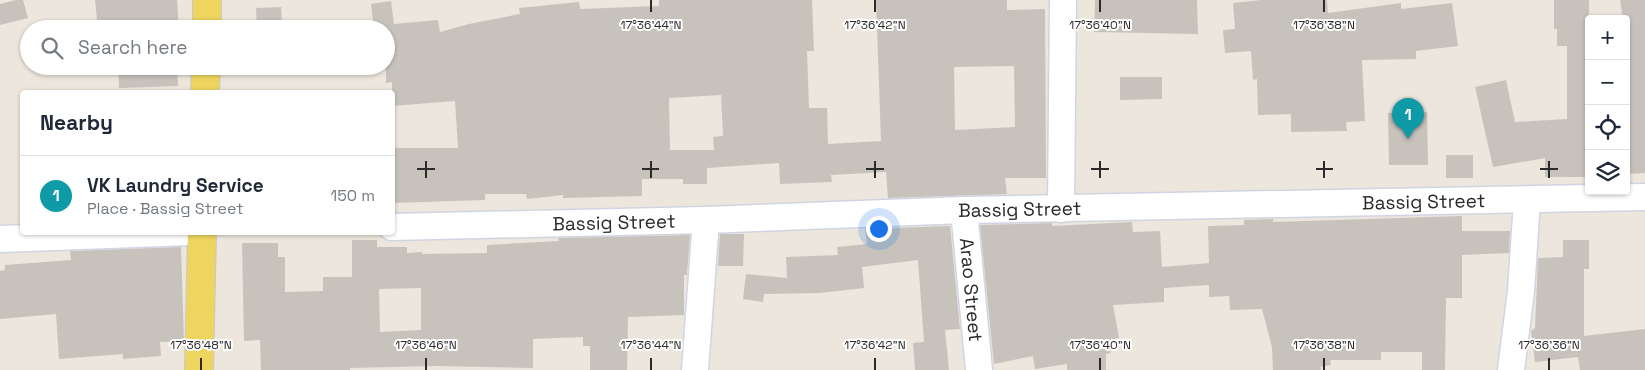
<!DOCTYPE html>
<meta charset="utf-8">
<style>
body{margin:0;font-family:"Space Grotesk",sans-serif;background:#f6f6f7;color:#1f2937}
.controls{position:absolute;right:15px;top:15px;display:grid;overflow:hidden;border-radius:5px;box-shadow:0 1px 4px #0004}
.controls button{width:45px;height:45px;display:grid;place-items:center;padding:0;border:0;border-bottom:1px solid #e0e1e3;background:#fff;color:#1f2937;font:25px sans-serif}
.you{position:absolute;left:878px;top:228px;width:18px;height:18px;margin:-12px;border:4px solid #fff;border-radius:50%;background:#1a73e8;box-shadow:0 0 0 8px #1a73e833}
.badge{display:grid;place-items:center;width:32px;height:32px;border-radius:50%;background:#3e56f7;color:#fff;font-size:16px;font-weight:700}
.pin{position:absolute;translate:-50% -41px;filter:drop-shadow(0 1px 2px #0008)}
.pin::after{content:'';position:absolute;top:26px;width:18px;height:15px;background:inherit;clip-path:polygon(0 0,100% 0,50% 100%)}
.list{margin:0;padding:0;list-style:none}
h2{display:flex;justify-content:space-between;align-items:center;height:65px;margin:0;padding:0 20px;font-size:21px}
h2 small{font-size:16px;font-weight:400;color:#747a83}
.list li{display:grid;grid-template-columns:32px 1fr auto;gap:15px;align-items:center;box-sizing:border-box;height:80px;padding:0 20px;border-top:1px solid #e0e1e3}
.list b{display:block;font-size:19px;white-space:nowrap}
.list p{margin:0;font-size:16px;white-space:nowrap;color:#747a83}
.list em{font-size:16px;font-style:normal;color:#747a83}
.icon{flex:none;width:28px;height:28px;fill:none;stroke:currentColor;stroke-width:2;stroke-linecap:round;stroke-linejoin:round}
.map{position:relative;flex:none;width:1645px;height:370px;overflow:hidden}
.search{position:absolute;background:#fff;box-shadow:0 1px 4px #0004;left:20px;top:20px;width:375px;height:55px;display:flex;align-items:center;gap:12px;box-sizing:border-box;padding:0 18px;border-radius:28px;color:#747a83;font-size:19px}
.panel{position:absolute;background:#fff;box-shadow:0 1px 4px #0004;left:20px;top:90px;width:375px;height:145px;border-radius:5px}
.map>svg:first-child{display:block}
</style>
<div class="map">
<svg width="1645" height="370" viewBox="0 0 1645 370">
<rect width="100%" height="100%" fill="#ece6dc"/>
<g fill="#c7c3bc" fill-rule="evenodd">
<polygon points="16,0 23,0 28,18 0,25 0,4"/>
<polygon points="95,0 177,0 179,29 98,29"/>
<path d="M 659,0 L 812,0 L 814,51 L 807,51 L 809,108 L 827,108 L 828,144 L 881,141 L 876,0 L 1007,0 L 1007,10 L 1045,9 L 1046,178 L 1005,178 L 1007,194 L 888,198 L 886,172 L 831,175 L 832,182 L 780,184 L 779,163 L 707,168 L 707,184 L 683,184 L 683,179 L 642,179 L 642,196 L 563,198 L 563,195 L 527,199 L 526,194 L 485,194 L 485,200 L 392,203 L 392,148 L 458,148 L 455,101 L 392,106 L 392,82 L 386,83 L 386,29 L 374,29 L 371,4 L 391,1 L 394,24 L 438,20 L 440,32 L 469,24 L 520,14 L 519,8 L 579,2 L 580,9 L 659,6 ZM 1014,66 L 1015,127 L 955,130 L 954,67 ZM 721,95 L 723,136 L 713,137 L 714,150 L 670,150 L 669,98 Z"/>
<polygon points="1095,0 1197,0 1198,34 1094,32"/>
<polygon points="1261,0 1327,0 1328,13 1401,3 1401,9 1452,3 1458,46 1416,51 1416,59 1362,60 1365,121 1346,122 1347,131 1291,132 1291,114 1258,115 1257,79 1253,80 1251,51 1225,53 1223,30 1235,29 1233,3"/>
<polygon points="1554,0 1589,0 1589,69 1587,69 1589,177 1545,177 1545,158 1493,167 1475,87 1506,80 1515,122 1567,119 1567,46 1557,46 1557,29 1554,29"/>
<polygon points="1620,0 1645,0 1645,173 1626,174 1626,19 1623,19"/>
<polygon points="281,7 282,26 257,27 256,8"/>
<polygon points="118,66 177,66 178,86 119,88"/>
<polygon points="1120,77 1162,77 1162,99 1120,100"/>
<polygon points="1427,112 1428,165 1389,165 1388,113"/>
<rect x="1446" y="155" width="27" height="23"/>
<polygon points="1462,216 1462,231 1510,231 1509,253 1462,255 1462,298 1446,298 1445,370 1422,370 1422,352 1381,352 1381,360 1330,360 1331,365 1320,367 1321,370 1273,370 1272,347 1262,309 1230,310 1229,296 1209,297 1209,285 1164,288 1164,302 1113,305 1119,338 1109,340 1111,353 1106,354 1106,370 1067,370 1067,364 1035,369 1033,356 994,364 980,225 1052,223 1052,226 1132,222 1133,232 1160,231 1162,267 1209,263 1208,226 1244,225 1244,220 1273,219 1273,222"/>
<polygon points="950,226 960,329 945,330 949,370 915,370 913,343 924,342 918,260 862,267 864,288 820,293 764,294 763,302 743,299 746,274 787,278 786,257 838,255 837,247 867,244 865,229"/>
<polygon points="720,234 744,234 743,266 718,266"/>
<path d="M 690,235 L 687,275 L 684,275 L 684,315 L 628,317 L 627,370 L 590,370 L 590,346 L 583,346 L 583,337 L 533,339 L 533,368 L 436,366 L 350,368 L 350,370 L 261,370 L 260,340 L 244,341 L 242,243 L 278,243 L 278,257 L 285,257 L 285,292 L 323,291 L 323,277 L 352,277 L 352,240 L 377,240 L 377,247 L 407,247 L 407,253 L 422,252 L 422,254 L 487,253 L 487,245 L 559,241 L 558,238 ZM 421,288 L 421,330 L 380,332 L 379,289 Z"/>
<polygon points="1563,240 1589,240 1589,269 1584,269 1584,336 1645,329 1645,370 1580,370 1578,357 1535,362 1531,331 1535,328 1538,258 1563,257"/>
<polygon points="181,247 184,341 160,342 161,356 123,359 123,354 59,359 56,314 0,319 0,271 5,270 5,265 71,260 70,251"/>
</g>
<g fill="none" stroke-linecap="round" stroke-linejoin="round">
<defs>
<g id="minor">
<polyline points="1061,209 1063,0"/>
<path id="s1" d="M 964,210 L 979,370"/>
<path id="s2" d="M 392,227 L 706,220 L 964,210 L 1645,197"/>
<polyline points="0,239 190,232"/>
<polyline points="695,370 706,220"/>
<polyline points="1511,370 1521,291 1527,201"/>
</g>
<g id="major">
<polyline points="207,29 207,0"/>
<polyline points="205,92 206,66"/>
<polyline points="199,370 202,232"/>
</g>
</defs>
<use href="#minor" stroke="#d1d4e3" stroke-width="29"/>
<use href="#major" stroke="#c8c8c8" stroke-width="30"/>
<use href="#minor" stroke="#fff" stroke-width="26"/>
<use href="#major" stroke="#eed55f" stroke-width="28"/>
</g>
<path fill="none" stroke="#2a2a2a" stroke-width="2" d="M 651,0 L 651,12M 875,0 L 875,12M 1100,0 L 1100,12M 1324,0 L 1324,12M 426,161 L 426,178M 651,161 L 651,178M 875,161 L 875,178M 1100,161 L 1100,178M 1324,161 L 1324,178M 1549,161 L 1549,178M 417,169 L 435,169M 642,169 L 659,169M 866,169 L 884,169M 1091,169 L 1109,169M 1316,169 L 1333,169M 1540,169 L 1558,169M 201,358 L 201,370M 426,358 L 426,370M 651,358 L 651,370M 875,358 L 875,370M 1100,358 L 1100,370M 1324,358 L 1324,370M 1549,358 L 1549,370"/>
<g text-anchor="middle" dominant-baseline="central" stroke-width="4" stroke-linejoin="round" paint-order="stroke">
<g font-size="19" fill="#2a2a2a" stroke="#fff">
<text stroke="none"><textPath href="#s2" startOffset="1032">Bassig Street</textPath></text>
<text stroke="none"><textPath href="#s2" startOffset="628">Bassig Street</textPath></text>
<text stroke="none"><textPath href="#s2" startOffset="222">Bassig Street</textPath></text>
<text stroke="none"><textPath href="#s1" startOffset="80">Arao Street</textPath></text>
</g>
</g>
<g font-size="12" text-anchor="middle" fill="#2a2a2a" stroke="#fff" stroke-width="4" stroke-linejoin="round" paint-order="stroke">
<text x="651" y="29">17°36'44"N</text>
<text x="875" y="29">17°36'42"N</text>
<text x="1100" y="29">17°36'40"N</text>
<text x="1324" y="29">17°36'38"N</text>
<text x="201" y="349">17°36'48"N</text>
<text x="426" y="349">17°36'46"N</text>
<text x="651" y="349">17°36'44"N</text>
<text x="875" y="349">17°36'42"N</text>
<text x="1100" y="349">17°36'40"N</text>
<text x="1324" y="349">17°36'38"N</text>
<text x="1549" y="349">17°36'36"N</text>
</g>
</svg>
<div class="controls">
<button>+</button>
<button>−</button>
<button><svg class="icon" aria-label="locate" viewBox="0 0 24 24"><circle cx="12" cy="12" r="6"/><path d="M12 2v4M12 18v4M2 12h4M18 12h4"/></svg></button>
<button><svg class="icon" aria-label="layers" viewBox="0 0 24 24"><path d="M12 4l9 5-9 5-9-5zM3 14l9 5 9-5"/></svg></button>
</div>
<div class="you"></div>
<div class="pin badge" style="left:1408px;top:139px;background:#0f9aa8">1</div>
<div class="search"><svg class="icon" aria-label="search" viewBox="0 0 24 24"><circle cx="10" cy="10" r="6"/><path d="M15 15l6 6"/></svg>Search here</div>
<section class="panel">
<h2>Nearby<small></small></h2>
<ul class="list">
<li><span class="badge" style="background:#0f9aa8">1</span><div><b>VK Laundry Service</b><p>Place · Bassig Street</p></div><em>150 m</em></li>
</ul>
</section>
</div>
